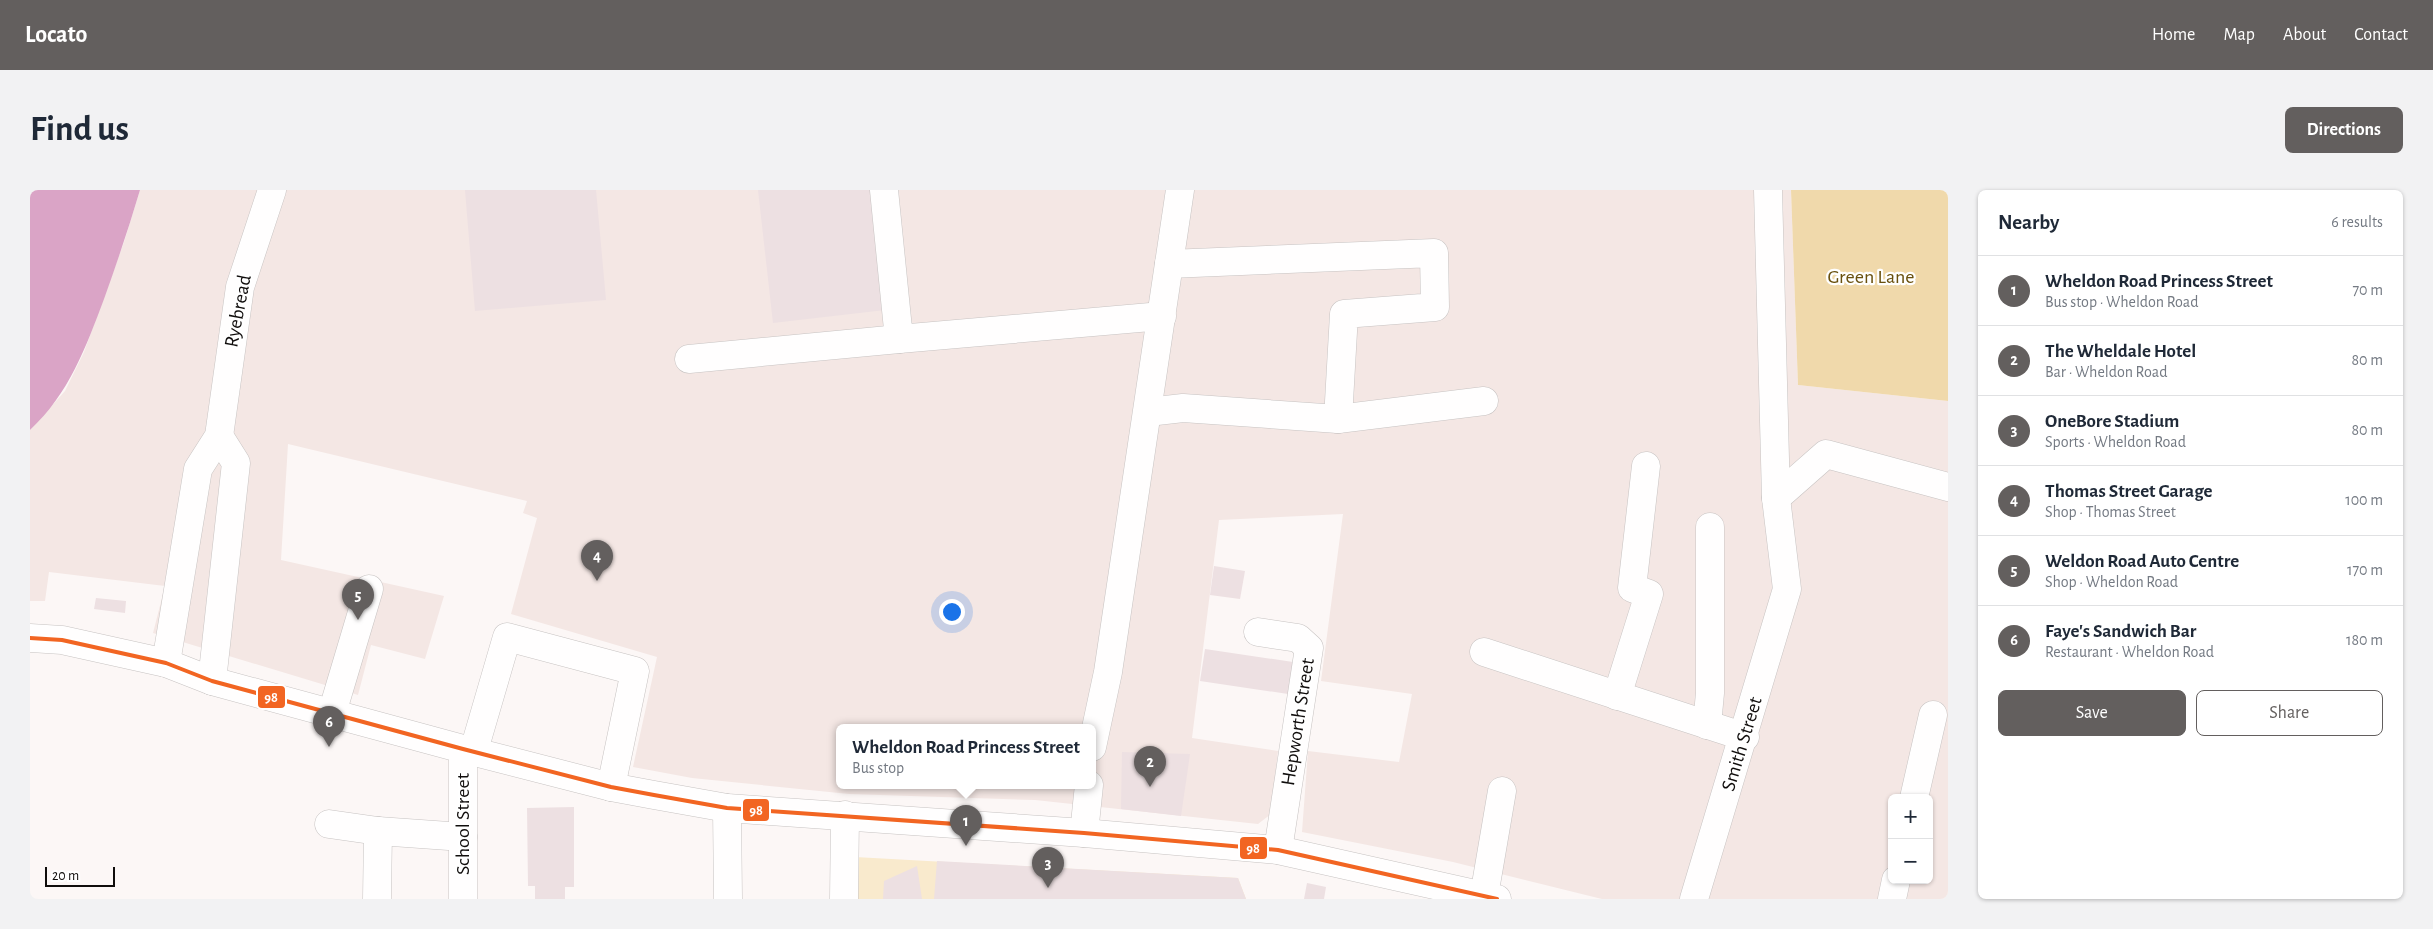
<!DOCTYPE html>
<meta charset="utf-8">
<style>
body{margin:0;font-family:"Alegreya Sans",sans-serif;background:#f2f2f3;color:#1f2937}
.controls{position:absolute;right:15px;bottom:15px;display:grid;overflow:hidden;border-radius:8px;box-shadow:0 1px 4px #0004}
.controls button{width:45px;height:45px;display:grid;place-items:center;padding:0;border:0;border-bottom:1px solid #e0e1e3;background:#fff;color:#1f2937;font:25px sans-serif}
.scale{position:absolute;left:15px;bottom:12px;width:70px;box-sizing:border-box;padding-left:5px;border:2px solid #100d0c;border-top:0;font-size:14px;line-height:18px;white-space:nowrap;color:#100d0c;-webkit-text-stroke:4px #fff;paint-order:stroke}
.you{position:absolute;left:921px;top:421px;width:18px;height:18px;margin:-12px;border:4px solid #fff;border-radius:50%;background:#1a73e8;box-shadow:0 0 0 8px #1a73e833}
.badge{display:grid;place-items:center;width:32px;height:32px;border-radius:50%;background:#635f5e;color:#fff;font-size:16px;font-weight:700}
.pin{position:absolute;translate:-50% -41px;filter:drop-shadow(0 1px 2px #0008)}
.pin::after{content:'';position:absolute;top:26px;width:18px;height:15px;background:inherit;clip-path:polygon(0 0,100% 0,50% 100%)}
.popup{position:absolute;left:806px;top:534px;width:260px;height:65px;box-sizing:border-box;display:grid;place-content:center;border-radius:8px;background:#fff;filter:drop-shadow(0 1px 4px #0005);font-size:16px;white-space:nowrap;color:#747a83}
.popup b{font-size:19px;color:#1f2937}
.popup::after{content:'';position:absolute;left:50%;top:100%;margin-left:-10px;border:10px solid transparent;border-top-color:#fff}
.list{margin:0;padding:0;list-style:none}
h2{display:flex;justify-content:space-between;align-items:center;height:65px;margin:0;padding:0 20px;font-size:21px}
h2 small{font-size:16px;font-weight:400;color:#747a83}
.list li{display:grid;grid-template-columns:32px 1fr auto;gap:15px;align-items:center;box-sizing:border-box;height:70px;padding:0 20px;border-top:1px solid #e0e1e3}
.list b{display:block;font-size:19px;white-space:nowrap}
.list p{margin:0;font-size:16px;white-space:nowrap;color:#747a83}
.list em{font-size:16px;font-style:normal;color:#747a83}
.actions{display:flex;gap:10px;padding:15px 20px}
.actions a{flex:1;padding:11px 0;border:1px solid #635f5e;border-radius:8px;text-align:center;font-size:18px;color:#635f5e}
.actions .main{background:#635f5e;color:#fff}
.map{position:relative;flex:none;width:1918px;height:709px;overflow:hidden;border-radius:8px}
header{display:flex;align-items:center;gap:30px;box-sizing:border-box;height:70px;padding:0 25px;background:#635f5e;color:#fff}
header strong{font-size:24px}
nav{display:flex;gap:28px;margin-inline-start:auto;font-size:18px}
.intro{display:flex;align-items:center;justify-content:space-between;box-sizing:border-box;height:120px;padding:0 30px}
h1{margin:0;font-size:35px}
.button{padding:12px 22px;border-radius:8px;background:#635f5e;color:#fff;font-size:18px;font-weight:700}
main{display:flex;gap:30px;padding:0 30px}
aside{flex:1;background:#fff;border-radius:8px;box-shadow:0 1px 4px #0004}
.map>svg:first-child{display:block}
</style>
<header>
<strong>Locato</strong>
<nav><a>Home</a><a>Map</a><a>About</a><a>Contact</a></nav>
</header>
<div class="intro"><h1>Find us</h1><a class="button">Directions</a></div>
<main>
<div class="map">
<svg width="1918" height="709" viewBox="0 0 1918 709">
<rect width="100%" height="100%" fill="#fcf7f6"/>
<path fill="#f4e7e4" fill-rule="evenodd" d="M 110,0 L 1761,0 L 1768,195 L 1918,211 L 1918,709 L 1572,709 L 1423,672 L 1272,642 L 1278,561 L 1369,572 L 1382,504 L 1291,491 L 1313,324 L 1189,330 L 1162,548 L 1248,561 L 1241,624 L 1228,634 L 1005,610 L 819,604 L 662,588 L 603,577 L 627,467 L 481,424 L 507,328 L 493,323 L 497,311 L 258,254 L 251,370 L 414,406 L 395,469 L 341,455 L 328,505 L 123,443 L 135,396 L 19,382 L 15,411 L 0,411 L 0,240 L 35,201 L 54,162 L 94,52 ZM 810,537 L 1062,537 L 1062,595 L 810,595 ZM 1862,608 L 1899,608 L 1899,690 L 1862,690 Z"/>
<polygon fill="#f9eacd" points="825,667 1208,688 1216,709 824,709"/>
<polygon fill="#f0d9ab" points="1761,0 1918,0 1918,211 1768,195"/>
<path fill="#daa4c6" d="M 0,0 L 110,0 C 99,37 87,73 74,109 C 56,157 39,204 0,240 Z"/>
<g fill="#ede0e2">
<polygon points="435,0 566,0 576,110 445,121"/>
<polygon points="728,0 850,0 864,119 743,133"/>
<polygon points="1184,376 1215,381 1210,409 1180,405"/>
<polygon points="66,408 96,411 95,423 64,419"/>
<polygon points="1175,459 1263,472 1258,504 1170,491"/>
<polygon points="1092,562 1160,564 1151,626 1091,619"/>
<polygon points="544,617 544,697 535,697 535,709 505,709 505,696 498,696 497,618"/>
<polygon points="907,671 1208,688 1216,709 904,709"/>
<polygon points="887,676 892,709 853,709 854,691"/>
<polygon points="1277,693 1296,697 1294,709 1274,709"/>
</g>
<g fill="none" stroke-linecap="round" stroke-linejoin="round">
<defs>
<g id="minor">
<polyline points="854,0 869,149 1132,126"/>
<polyline points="1139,74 1404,63 1405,117 1314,124 1308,229"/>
<polyline points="659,169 869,149"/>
<polyline points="1118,222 1153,218 1308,229 1454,211"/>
<polyline points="1746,308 1796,264 1918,297"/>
<polyline points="1228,442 1268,448 1279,458 1248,660"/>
<polyline points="0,448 32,450 136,473 182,491 433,559 581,597 624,605 697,618 1054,643 1248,660 1467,709"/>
<polyline points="1454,462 1715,547"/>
<polyline points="136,473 168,279 189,246 210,97 242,0"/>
<polyline points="182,491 206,273 189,246"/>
<polyline points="1587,506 1619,404 1602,398 1616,276"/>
<polyline points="302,523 339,399"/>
<polyline points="1677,535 1680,503 1680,337"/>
<polyline points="1062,557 1078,482 1150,0"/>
<polyline points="444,560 477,447 605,481 581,597"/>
<polyline points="1884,608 1903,525"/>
<polyline points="697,618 698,709"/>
<polyline points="299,634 348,641 433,647"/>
<polyline points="1054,643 1059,595"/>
<polyline points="1454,706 1472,601"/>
<polyline points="347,709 348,641"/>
<polyline points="433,709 433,559"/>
<polyline points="814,709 815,625"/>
<polyline points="1664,709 1757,399 1746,308 1738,0"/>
<polyline points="1862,709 1866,690"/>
</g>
</defs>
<use href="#minor" stroke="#c7c3c2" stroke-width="29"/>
<use href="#minor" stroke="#fffefe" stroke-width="28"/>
<defs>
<polyline id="bus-1" points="0,448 32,450 136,473 182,491 433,559 581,597 624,605 697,618 1054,643 1248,660 1467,709"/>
</defs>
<use href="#bus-1" stroke="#fff" stroke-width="8"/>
<use href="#bus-1" stroke="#f26522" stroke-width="4"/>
</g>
<g text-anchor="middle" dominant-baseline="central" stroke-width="4.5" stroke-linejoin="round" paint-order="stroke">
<g font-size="20" fill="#69500d" stroke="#fff">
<text x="1841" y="87">Green Lane</text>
</g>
<g font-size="20" fill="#100d0c" stroke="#fff">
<text transform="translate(208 121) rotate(-79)">Ryebread</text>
<text transform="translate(1268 532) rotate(-81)">Hepworth Street</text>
<text transform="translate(1712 554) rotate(-73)">Smith Street</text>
<text transform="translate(433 634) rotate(-90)">School Street</text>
</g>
</g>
<g stroke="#fff" stroke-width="2">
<rect x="227" y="495" width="29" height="24" rx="5" fill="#f26522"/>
<rect x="712" y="608" width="28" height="24" rx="5" fill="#f26522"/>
<rect x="1209" y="646" width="29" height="24" rx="5" fill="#f26522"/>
</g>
<g font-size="14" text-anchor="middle" font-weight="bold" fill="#fff">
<text x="241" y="512">98</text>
<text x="726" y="625">98</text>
<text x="1223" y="663">98</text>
</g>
</svg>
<div class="controls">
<button>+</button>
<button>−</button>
</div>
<div class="scale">20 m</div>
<div class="you"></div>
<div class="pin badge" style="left:936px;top:656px">1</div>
<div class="popup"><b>Wheldon Road Princess Street</b>Bus stop</div>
<div class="pin badge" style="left:1120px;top:597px">2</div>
<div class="pin badge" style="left:1018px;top:698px">3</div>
<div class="pin badge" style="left:567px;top:391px">4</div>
<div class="pin badge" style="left:328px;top:430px">5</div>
<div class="pin badge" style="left:299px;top:557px">6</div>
</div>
<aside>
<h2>Nearby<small>6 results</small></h2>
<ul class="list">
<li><span class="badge">1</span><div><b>Wheldon Road Princess Street</b><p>Bus stop · Wheldon Road</p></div><em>70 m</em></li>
<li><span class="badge">2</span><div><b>The Wheldale Hotel</b><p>Bar · Wheldon Road</p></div><em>80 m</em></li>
<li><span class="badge">3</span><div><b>OneBore Stadium</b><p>Sports · Wheldon Road</p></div><em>80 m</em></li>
<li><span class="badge">4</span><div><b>Thomas Street Garage</b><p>Shop · Thomas Street</p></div><em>100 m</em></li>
<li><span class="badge">5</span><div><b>Weldon Road Auto Centre</b><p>Shop · Wheldon Road</p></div><em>170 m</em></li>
<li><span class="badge">6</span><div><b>Faye's Sandwich Bar</b><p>Restaurant · Wheldon Road</p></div><em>180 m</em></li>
</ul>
<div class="actions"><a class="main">Save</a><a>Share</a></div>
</aside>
</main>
